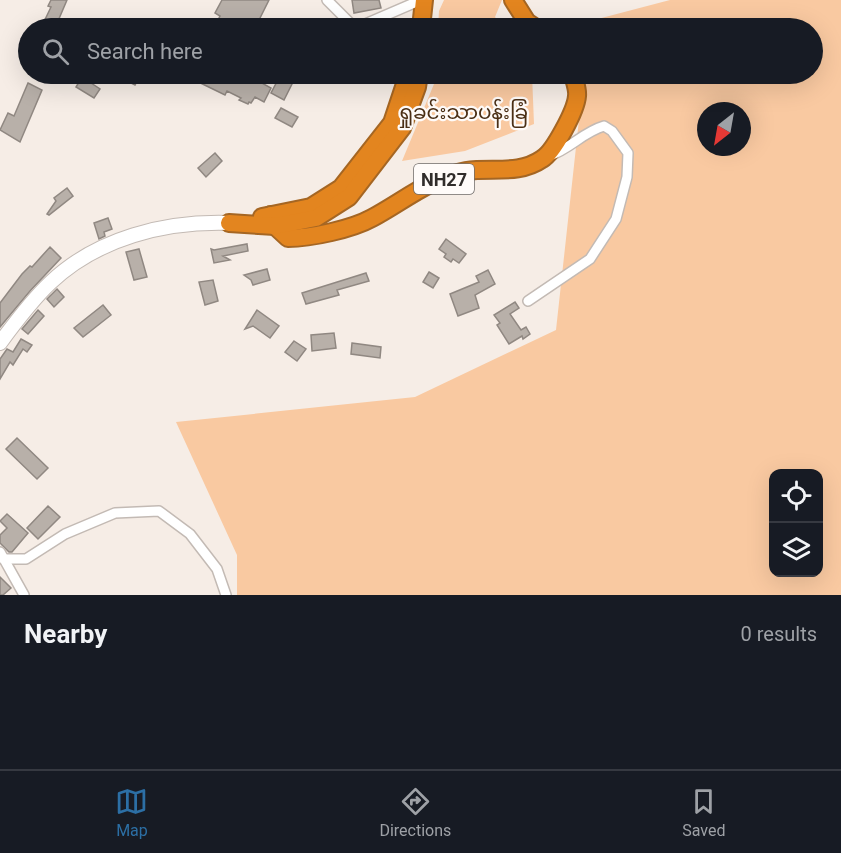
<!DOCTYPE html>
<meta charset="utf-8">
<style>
body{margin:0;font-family:Roboto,"Noto Sans Myanmar",sans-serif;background:#242831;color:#f1f3f6}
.controls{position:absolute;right:18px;bottom:18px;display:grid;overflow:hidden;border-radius:12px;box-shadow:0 6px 24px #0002}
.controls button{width:54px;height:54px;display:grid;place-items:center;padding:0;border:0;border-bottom:2px solid #363941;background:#171b24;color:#f1f3f6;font:30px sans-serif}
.compass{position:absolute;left:697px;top:102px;width:54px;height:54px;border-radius:50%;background:#171b24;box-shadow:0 6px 24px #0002;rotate:211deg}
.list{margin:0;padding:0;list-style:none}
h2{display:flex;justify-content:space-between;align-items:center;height:78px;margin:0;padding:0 24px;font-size:26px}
h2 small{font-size:20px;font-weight:400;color:#9ea1a6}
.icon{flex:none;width:33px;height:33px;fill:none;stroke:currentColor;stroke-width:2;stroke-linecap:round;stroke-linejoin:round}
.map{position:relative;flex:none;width:841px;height:595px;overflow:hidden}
.search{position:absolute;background:#171b24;box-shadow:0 6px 24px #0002;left:18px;right:18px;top:18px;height:66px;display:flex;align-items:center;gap:15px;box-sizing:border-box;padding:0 21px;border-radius:33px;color:#9ea1a6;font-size:22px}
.sheet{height:174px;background:#171b24}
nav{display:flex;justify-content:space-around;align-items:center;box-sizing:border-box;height:84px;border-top:2px solid #363941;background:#171b24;font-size:16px;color:#9ea1a6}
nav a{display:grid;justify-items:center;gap:3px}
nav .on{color:#2c6fa5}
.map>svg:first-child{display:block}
</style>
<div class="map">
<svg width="841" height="595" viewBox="0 0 841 595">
<rect width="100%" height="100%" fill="#f6ede6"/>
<g fill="#f9c9a1" fill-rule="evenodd">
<polygon points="444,0 502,0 495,17 504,28 438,28 439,11"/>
<path d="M 670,0 L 841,0 L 841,595 L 237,595 L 237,555 L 176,422 L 415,397 L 556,330 L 584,74 L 812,74 L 812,28 L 589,28 L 590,21 ZM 706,111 L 742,111 L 742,147 L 706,147 ZM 774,473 L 818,473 L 818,572 L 774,572 Z"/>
<polygon points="435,74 532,74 534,124 465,151 402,161 434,84"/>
</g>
<g fill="#b8b0a9" stroke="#908882" stroke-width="1.5">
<polygon points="51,0 67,0 55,28 41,28 51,7 48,6"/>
<polygon points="222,0 269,0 255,28 214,28 220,16 215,13"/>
<polygon points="352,0 379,0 381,8 354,13"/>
<polygon points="126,74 141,74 135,85 123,79"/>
<polygon points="182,74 219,74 235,82 239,74 247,79 249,76 271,88 264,102 255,97 251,103 249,102 248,104 239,100 241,98 227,91 225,95"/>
<polygon points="281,74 297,74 284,100 271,93"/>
<polygon points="82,77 100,89 94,98 76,87"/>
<polygon points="28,83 42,90 20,142 0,130 8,113 14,116"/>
<polygon points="281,108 298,117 292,127 275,118"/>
<polygon points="215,153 222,161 206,177 198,168"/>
<polygon points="67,188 73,196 49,215 47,214 56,201 54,198"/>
<polygon points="108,218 112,229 104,232 105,236 99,239 94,223"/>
<polygon points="446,239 466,254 459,263 453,259 451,262 444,257 446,254 439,249"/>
<polygon points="247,244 248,251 223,256 230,260 214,263 211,249 214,250"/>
<polygon points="50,247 61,258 30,291 0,327 0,303 22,274 30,266 32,267"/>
<polygon points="139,249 147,277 134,280 126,252"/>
<polygon points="267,269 270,280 253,285 251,280 244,275"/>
<polygon points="488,270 495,284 475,295 479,308 458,316 450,294 479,282 476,276"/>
<polygon points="429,272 439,278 433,288 423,282"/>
<polygon points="366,273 369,281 337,290 339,295 306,304 302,293"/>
<polygon points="213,280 218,301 205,305 199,282"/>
<polygon points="57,289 64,297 54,307 47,299"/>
<polygon points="515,302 519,308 510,314 521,330 526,327 530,334 523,339 522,336 509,344 497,325 500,323 494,315"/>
<polygon points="103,305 111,315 83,337 74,328"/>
<polygon points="38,310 44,316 28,334 22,329"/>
<polygon points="257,310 279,326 270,338 253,326 245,329"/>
<polygon points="334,333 336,348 312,351 311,335"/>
<polygon points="21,339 32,345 27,352 23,349 13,365 10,362 0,379 0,359 7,349 13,352"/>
<polygon points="294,341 306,349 297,361 285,352"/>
<polygon points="352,343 381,347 380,358 351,354"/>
<polygon points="17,438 48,468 37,479 6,449"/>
<polygon points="48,506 60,517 38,539 27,528"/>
<polygon points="7,514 28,533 12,552 9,552 0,543 0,535 7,528 0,521"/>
<polygon points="0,577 11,588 3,595 0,595"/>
</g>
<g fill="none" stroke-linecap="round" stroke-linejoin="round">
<defs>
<g id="street">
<polyline points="327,0 355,28"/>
<polyline points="356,28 414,3"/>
<path d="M 528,301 L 590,259 L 616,219 L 627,177 L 628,153 L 612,131 L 604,126 C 583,132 570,149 549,156"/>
<polyline points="0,552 24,595"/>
<polyline points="3,559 26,559 65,534 115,513 159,511 190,534 217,569 226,595"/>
</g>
<path id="secondary" d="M 0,343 C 14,324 33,299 50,283 C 97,238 165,221 229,223"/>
<g id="highway">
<polyline points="513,0 527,22 536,28"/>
<polyline points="421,28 424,0"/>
<path d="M 271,215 L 275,226 L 288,238 C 311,238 352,229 372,218 C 402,202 432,177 466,171 C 492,167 519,175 542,159 C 554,152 576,110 577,96 C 578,89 574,80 573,74"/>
<polyline points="262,217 311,207 341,188 392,123 405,84 407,74"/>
<polyline points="229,223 275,226 316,218 349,197 402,128 417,87 419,74"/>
</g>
</defs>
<use href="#street" stroke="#c3bab4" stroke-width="12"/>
<use href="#secondary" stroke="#c3bab4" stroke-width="16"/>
<use href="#highway" stroke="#a56623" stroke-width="20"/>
<use href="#street" stroke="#fff" stroke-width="9"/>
<use href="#secondary" stroke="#fff" stroke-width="14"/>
<use href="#highway" stroke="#e3851f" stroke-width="16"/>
</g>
<g text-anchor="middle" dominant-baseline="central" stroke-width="4.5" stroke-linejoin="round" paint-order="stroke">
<rect fill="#fffbf9" stroke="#6f6b69" stroke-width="1.5" x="414" y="164" width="60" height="30" rx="4.5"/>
<g font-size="18" font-weight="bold" fill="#312d2b">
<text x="444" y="179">NH27</text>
</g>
<g font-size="20" fill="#4b2f15" stroke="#fffbf9">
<text x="463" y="112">ရှုခင်းသာပန်းခြံ</text>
</g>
</g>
</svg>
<div class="controls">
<button><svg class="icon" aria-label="locate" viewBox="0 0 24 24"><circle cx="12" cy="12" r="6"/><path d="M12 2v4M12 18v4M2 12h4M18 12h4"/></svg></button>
<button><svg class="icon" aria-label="layers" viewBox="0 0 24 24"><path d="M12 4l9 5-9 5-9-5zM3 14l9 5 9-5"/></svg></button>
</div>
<svg class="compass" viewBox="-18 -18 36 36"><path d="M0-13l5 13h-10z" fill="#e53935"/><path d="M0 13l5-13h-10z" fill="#9ea1a6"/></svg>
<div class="search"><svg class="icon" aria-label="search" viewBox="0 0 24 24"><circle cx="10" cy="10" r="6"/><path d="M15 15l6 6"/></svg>Search here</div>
</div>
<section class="sheet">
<h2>Nearby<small>0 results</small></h2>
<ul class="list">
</ul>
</section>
<nav>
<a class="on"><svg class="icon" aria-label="map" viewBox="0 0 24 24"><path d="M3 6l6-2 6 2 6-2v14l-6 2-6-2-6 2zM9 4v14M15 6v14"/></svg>Map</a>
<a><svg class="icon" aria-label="directions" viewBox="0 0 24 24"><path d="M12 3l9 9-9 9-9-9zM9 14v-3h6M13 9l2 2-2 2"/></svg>Directions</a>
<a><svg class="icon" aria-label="saved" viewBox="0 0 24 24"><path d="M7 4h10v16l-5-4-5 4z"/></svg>Saved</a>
</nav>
